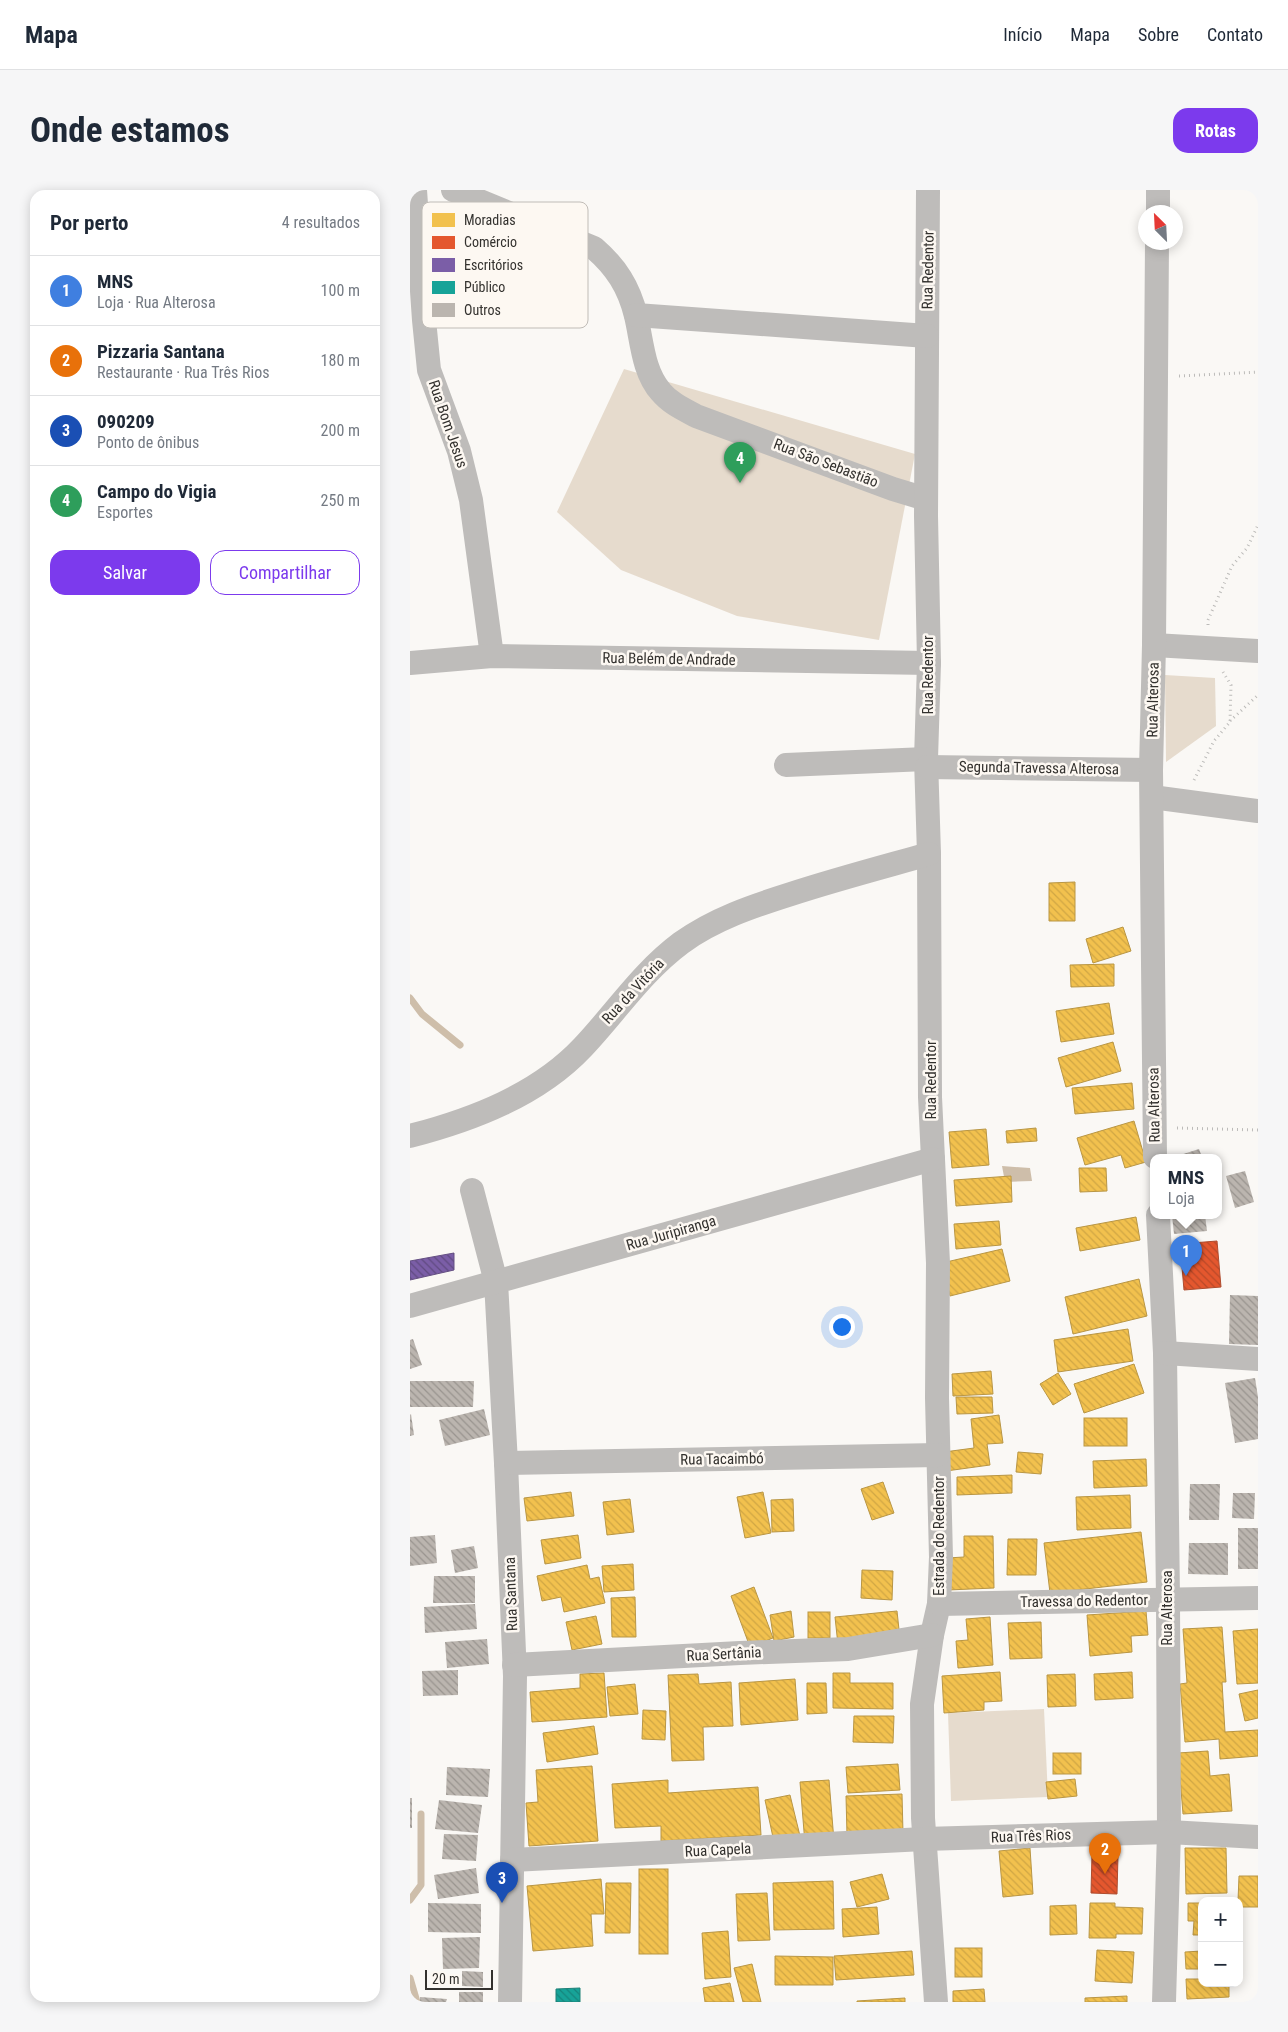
<!DOCTYPE html>
<html lang="pt">
<meta charset="utf-8">
<style>
body{margin:0;font-family:"Roboto Condensed",sans-serif;background:#f6f6f7;color:#1f2937}
.controls{position:absolute;right:15px;bottom:15px;display:grid;overflow:hidden;border-radius:10px;box-shadow:0 2px 12px #0003}
.controls button{width:45px;height:45px;display:grid;place-items:center;padding:0;border:0;border-bottom:1px solid #e0e1e3;background:#fff;color:#1f2937;font:25px sans-serif}
.compass{position:absolute;left:728px;top:15px;width:45px;height:45px;border-radius:50%;background:#fff;box-shadow:0 2px 12px #0003;rotate:336deg}
.scale{position:absolute;left:15px;bottom:12px;width:68px;box-sizing:border-box;padding-left:5px;border:2px solid #33312e;border-top:0;font-size:14px;line-height:18px;white-space:nowrap;color:#33312e;-webkit-text-stroke:4px #fdf8f2;paint-order:stroke}
.you{position:absolute;left:431px;top:1136px;width:18px;height:18px;margin:-12px;border:4px solid #fff;border-radius:50%;background:#1a73e8;box-shadow:0 0 0 8px #1a73e833}
.badge{display:grid;place-items:center;width:32px;height:32px;border-radius:50%;background:#7c3aed;color:#fff;font-size:16px;font-weight:700}
.pin{position:absolute;translate:-50% -41px;filter:drop-shadow(0 1px 2px #0008)}
.pin::after{content:'';position:absolute;top:26px;width:18px;height:15px;background:inherit;clip-path:polygon(0 0,100% 0,50% 100%)}
.popup{position:absolute;left:740px;top:964px;width:72px;height:65px;box-sizing:border-box;display:grid;place-content:center;border-radius:10px;background:#fff;filter:drop-shadow(0 1px 4px #0005);font-size:16px;white-space:nowrap;color:#747a83}
.popup b{font-size:19px;color:#1f2937}
.popup::after{content:'';position:absolute;left:50%;top:100%;margin-left:-10px;border:10px solid transparent;border-top-color:#fff}
.list{margin:0;padding:0;list-style:none}
h2{display:flex;justify-content:space-between;align-items:center;height:65px;margin:0;padding:0 20px;font-size:21px}
h2 small{font-size:16px;font-weight:400;color:#747a83}
.list li{display:grid;grid-template-columns:32px 1fr auto;gap:15px;align-items:center;box-sizing:border-box;height:70px;padding:0 20px;border-top:1px solid #e0e1e3}
.list b{display:block;font-size:19px;white-space:nowrap}
.list p{margin:0;font-size:16px;white-space:nowrap;color:#747a83}
.list em{font-size:16px;font-style:normal;color:#747a83}
.actions{display:flex;gap:10px;padding:15px 20px}
.actions a{flex:1;padding:11px 0;border:1px solid #7c3aed;border-radius:15px;text-align:center;font-size:18px;color:#7c3aed}
.actions .main{background:#7c3aed;color:#fff}
.map{position:relative;flex:none;width:848px;height:1812px;overflow:hidden;border-radius:15px}
header{display:flex;align-items:center;gap:30px;box-sizing:border-box;height:70px;padding:0 25px;background:#fff;border-bottom:1px solid #e0e1e3}
header strong{font-size:24px}
nav{display:flex;gap:28px;margin-inline-start:auto;font-size:18px}
.intro{display:flex;align-items:center;justify-content:space-between;box-sizing:border-box;height:120px;padding:0 30px}
h1{margin:0;font-size:35px}
.button{padding:12px 22px;border-radius:15px;background:#7c3aed;color:#fff;font-size:18px;font-weight:700}
main{display:flex;gap:30px;padding:0 30px}
aside{flex:1;background:#fff;border-radius:15px;box-shadow:0 2px 12px #0003}
.map>svg:first-child{display:block}
</style>
<header>
<strong>Mapa</strong>
<nav><a>Início</a><a>Mapa</a><a>Sobre</a><a>Contato</a></nav>
</header>
<div class="intro"><h1>Onde estamos</h1><a class="button">Rotas</a></div>
<main>
<aside>
<h2>Por perto<small>4 resultados</small></h2>
<ul class="list">
<li><span class="badge" style="background:#3f7fe0">1</span><div><b>MNS</b><p>Loja · Rua Alterosa</p></div><em>100 m</em></li>
<li><span class="badge" style="background:#e8710a">2</span><div><b>Pizzaria Santana</b><p>Restaurante · Rua Três Rios</p></div><em>180 m</em></li>
<li><span class="badge" style="background:#1a4fb4">3</span><div><b>090209</b><p>Ponto de ônibus</p></div><em>200 m</em></li>
<li><span class="badge" style="background:#2e9e5b">4</span><div><b>Campo do Vigia</b><p>Esportes</p></div><em>250 m</em></li>
</ul>
<div class="actions"><a class="main">Salvar</a><a>Compartilhar</a></div>
</aside>
<div class="map">
<svg width="848" height="1812" viewBox="0 0 848 1812">
<defs>
<pattern id="homes-back-hatch" width="6" height="6" patternUnits="userSpaceOnUse" patternTransform="scale(1.25)"><rect width="6" height="6" fill="#f2c14e"/><path d="M-1 5l2 2M0 0l6 6M5-1l2 2" fill="none" stroke="#d0a644"/></pattern>
<pattern id="shops-back-hatch" width="6" height="6" patternUnits="userSpaceOnUse" patternTransform="scale(1.25)"><rect width="6" height="6" fill="#e4572e"/><path d="M-1 5l2 2M0 0l6 6M5-1l2 2" fill="none" stroke="#b94928"/></pattern>
<pattern id="offices-back-hatch" width="6" height="6" patternUnits="userSpaceOnUse" patternTransform="scale(1.25)"><rect width="6" height="6" fill="#7b5ea7"/><path d="M-1 5l2 2M0 0l6 6M5-1l2 2" fill="none" stroke="#604a81"/></pattern>
<pattern id="public-back-hatch" width="6" height="6" patternUnits="userSpaceOnUse" patternTransform="scale(1.25)"><rect width="6" height="6" fill="#17a398"/><path d="M-1 5l2 2M0 0l6 6M5-1l2 2" fill="none" stroke="#15857c"/></pattern>
<pattern id="building-back-hatch" width="6" height="6" patternUnits="userSpaceOnUse" patternTransform="scale(1.25)"><rect width="6" height="6" fill="#bbb5af"/><path d="M-1 5l2 2M0 0l6 6M5-1l2 2" fill="none" stroke="#99948f"/></pattern>
</defs>
<rect width="100%" height="100%" fill="#faf8f5"/>
<g fill="#e6dbcd">
<polygon points="214,179 505,264 469,450 327,426 211,380 147,322"/>
<polygon points="755,485 805,488 806,536 756,572"/>
<polygon points="634,1519 638,1607 541,1611 538,1523"/>
</g>
<polygon fill="#cebeaa" points="592,976 620,978 622,991 595,992"/>
<g fill="url(#homes-back-hatch)" stroke="#b99644">
<polygon points="665,692 665,731 639,731 639,693"/>
<polygon points="713,737 721,761 683,773 676,749"/>
<polygon points="704,774 704,796 661,797 660,775"/>
<polygon points="699,813 704,844 651,852 646,821"/>
<polygon points="703,852 711,881 656,897 648,868"/>
<polygon points="722,893 724,919 665,924 662,898"/>
<polygon points="724,931 736,972 715,978 711,965 675,975 667,948"/>
<polygon points="626,938 627,951 597,953 596,941"/>
<polygon points="576,939 579,975 542,978 539,942"/>
<polygon points="669,978 696,978 697,1001 670,1002"/>
<polygon points="601,986 602,1012 546,1016 544,990"/>
<polygon points="726,1027 730,1050 670,1061 666,1038"/>
<polygon points="589,1031 591,1055 546,1059 544,1034"/>
<polygon points="592,1059 600,1091 540,1106 532,1073"/>
<polygon points="729,1089 737,1126 663,1144 655,1107"/>
<polygon points="718,1139 723,1171 648,1182 644,1150"/>
<polygon points="724,1174 734,1203 674,1223 664,1194"/>
<polygon points="581,1181 583,1204 543,1206 542,1184"/>
<polygon points="648,1183 661,1204 643,1215 630,1194"/>
<polygon points="546,1207 582,1207 583,1223 547,1224"/>
<polygon points="589,1225 593,1253 577,1254 580,1275 536,1281 534,1262 564,1258 561,1229"/>
<rect x="674" y="1228" width="43" height="28"/>
<polygon points="608,1262 633,1264 631,1284 606,1282"/>
<polygon points="736,1269 737,1296 684,1298 683,1271"/>
<polygon points="602,1285 602,1303 547,1305 547,1287"/>
<polygon points="473,1292 484,1323 462,1330 451,1299"/>
<polygon points="161,1302 164,1326 117,1331 114,1308"/>
<polygon points="353,1302 361,1343 335,1348 327,1307"/>
<polygon points="720,1305 721,1338 667,1340 666,1307"/>
<polygon points="220,1309 224,1342 197,1345 193,1312"/>
<polygon points="383,1309 384,1341 362,1342 361,1310"/>
<polygon points="731,1342 737,1392 640,1403 634,1353"/>
<polygon points="168,1345 171,1368 135,1374 131,1350"/>
<polygon points="554,1346 583,1346 584,1398 538,1400 537,1368 554,1367"/>
<polygon points="598,1349 627,1349 626,1385 597,1385"/>
<polygon points="223,1374 224,1400 194,1402 192,1376"/>
<polygon points="177,1375 180,1389 189,1387 195,1413 154,1422 151,1407 132,1411 127,1386"/>
<polygon points="452,1380 483,1381 482,1410 451,1408"/>
<polygon points="344,1397 363,1448 340,1457 321,1406"/>
<polygon points="225,1407 226,1447 202,1447 201,1408"/>
<polygon points="381,1421 384,1447 364,1451 360,1425"/>
<polygon points="487,1421 490,1449 428,1455 425,1427"/>
<polygon points="736,1421 738,1445 721,1446 722,1462 680,1466 677,1425"/>
<rect x="398" y="1422" width="22" height="26"/>
<polygon points="186,1426 192,1454 162,1460 156,1432"/>
<polygon points="580,1427 583,1475 548,1478 546,1451 558,1450 556,1429"/>
<polygon points="631,1432 632,1468 600,1469 598,1433"/>
<polygon points="812,1437 816,1492 812,1492 815,1542 848,1540 848,1566 810,1569 809,1549 775,1552 770,1494 777,1493 773,1439"/>
<polygon points="848,1439 848,1493 827,1494 823,1441"/>
<polygon points="590,1482 592,1511 574,1512 574,1520 534,1523 532,1486"/>
<polygon points="722,1482 723,1508 685,1510 684,1484"/>
<polygon points="194,1483 197,1527 122,1532 120,1502 170,1498 170,1484"/>
<polygon points="423,1483 440,1483 440,1493 483,1493 483,1519 423,1518"/>
<polygon points="288,1484 289,1494 321,1492 323,1536 293,1537 294,1570 262,1571 258,1485"/>
<polygon points="665,1484 666,1516 638,1517 637,1485"/>
<polygon points="385,1489 388,1530 331,1535 329,1493"/>
<polygon points="397,1493 416,1493 417,1523 397,1524"/>
<polygon points="225,1494 228,1524 200,1526 197,1497"/>
<polygon points="848,1500 848,1528 835,1531 829,1504"/>
<polygon points="233,1520 256,1521 255,1550 232,1549"/>
<polygon points="444,1526 484,1526 483,1553 443,1552"/>
<polygon points="184,1536 188,1564 137,1572 133,1543"/>
<polygon points="798,1561 800,1586 819,1584 822,1621 773,1624 768,1563"/>
<rect x="643" y="1563" width="28" height="21"/>
<polygon points="488,1574 490,1600 438,1603 436,1577"/>
<polygon points="182,1576 188,1651 119,1656 116,1613 128,1612 126,1580"/>
<polygon points="665,1589 667,1606 638,1609 636,1592"/>
<polygon points="258,1590 258,1603 348,1597 351,1645 251,1651 251,1636 205,1638 202,1594"/>
<polygon points="419,1590 424,1651 395,1654 390,1592"/>
<polygon points="492,1604 493,1643 437,1645 436,1606"/>
<polygon points="380,1605 390,1646 364,1652 355,1610"/>
<polygon points="620,1658 623,1704 593,1707 589,1661"/>
<polygon points="775,1658 816,1658 817,1703 776,1704"/>
<rect x="229" y="1679" width="29" height="85"/>
<polygon points="472,1684 479,1709 447,1717 440,1692"/>
<polygon points="829,1686 848,1686 848,1717 829,1717 829,1711 828,1711"/>
<polygon points="191,1689 194,1724 181,1724 183,1756 123,1761 117,1696"/>
<polygon points="423,1691 424,1739 364,1740 363,1693"/>
<polygon points="196,1693 221,1693 220,1743 195,1743"/>
<polygon points="357,1703 360,1750 328,1751 326,1704"/>
<polygon points="680,1713 705,1713 705,1717 733,1718 732,1744 706,1744 706,1748 679,1748"/>
<polygon points="778,1713 792,1713 792,1745 783,1745 784,1731 778,1731"/>
<polygon points="666,1715 667,1744 640,1745 640,1716"/>
<polygon points="467,1717 469,1744 433,1747 432,1719"/>
<polygon points="318,1741 321,1787 295,1789 292,1743"/>
<rect x="545" y="1758" width="27" height="29"/>
<polygon points="687,1760 724,1762 722,1793 685,1791"/>
<polygon points="502,1761 504,1785 426,1790 424,1766"/>
<polygon points="792,1761 792,1779 776,1779 775,1762"/>
<polygon points="365,1766 423,1767 423,1795 365,1795"/>
<polygon points="342,1774 351,1812 333,1812 324,1778"/>
<polygon points="776,1789 792,1789 792,1793 819,1793 819,1807 777,1809"/>
<polygon points="320,1793 324,1812 295,1812 293,1798"/>
<polygon points="574,1799 575,1812 543,1812 543,1801"/>
<polygon points="717,1806 717,1812 675,1812 675,1808"/>
<polygon points="495,1808 495,1812 447,1812 447,1811"/>
</g>
<g fill="url(#shops-back-hatch)" stroke="#af4c2e">
<polygon points="807,1051 811,1097 774,1100 770,1054"/>
<polygon points="682,1664 708,1665 707,1704 681,1703"/>
</g>
<polygon fill="url(#offices-back-hatch)" stroke="#655083" points="44,1063 44,1080 0,1090 0,1071"/>
<polygon fill="url(#public-back-hatch)" stroke="#1f8178" points="170,1798 170,1812 146,1812 146,1799"/>
<g fill="none" stroke-linecap="round" stroke-linejoin="round">
<g stroke="#cebeaa" stroke-width="7">
<polyline points="0,808 12,824 50,855"/>
<polyline points="0,1710 11,1695 11,1624"/>
<polyline points="0,1788 7,1812"/>
</g>
</g>
<g fill="url(#building-back-hatch)">
<polygon points="789,959 792,967 764,967"/>
<polygon points="835,981 844,1012 825,1018 816,986"/>
<polygon points="762,1025 795,1025 797,1041 764,1044"/>
<polygon points="820,1105 848,1106 848,1155 819,1154"/>
<polygon points="3,1149 12,1175 0,1179 0,1150"/>
<polygon points="845,1188 848,1207 848,1249 825,1253 815,1193"/>
<polygon points="0,1191 64,1191 63,1217 0,1217"/>
<polygon points="74,1219 80,1245 35,1256 29,1230"/>
<polygon points="1,1224 4,1245 0,1246 0,1225"/>
<polygon points="780,1294 810,1294 809,1330 779,1330"/>
<polygon points="823,1303 845,1303 844,1329 822,1328"/>
<rect x="828" y="1338" width="20" height="41"/>
<polygon points="25,1345 27,1373 0,1376 0,1347"/>
<polygon points="779,1353 818,1353 818,1385 778,1384"/>
<polygon points="64,1356 68,1378 45,1383 41,1360"/>
<polygon points="24,1386 65,1386 65,1413 23,1413"/>
<polygon points="65,1414 67,1439 15,1443 14,1417"/>
<polygon points="77,1449 79,1474 37,1478 35,1452"/>
<polygon points="48,1480 48,1505 13,1506 12,1481"/>
<polygon points="37,1577 80,1579 78,1607 36,1605"/>
<rect x="0" y="1608" width="2" height="30"/>
<polygon points="29,1610 72,1615 68,1643 25,1639"/>
<polygon points="34,1644 68,1645 66,1671 32,1669"/>
<polygon points="66,1678 69,1703 28,1709 24,1685"/>
<polygon points="18,1713 71,1714 71,1743 18,1742"/>
<polygon points="70,1747 69,1778 33,1779 32,1748"/>
<polygon points="52,1781 73,1782 73,1797 52,1796"/>
<rect x="49" y="1802" width="24" height="10"/>
<polygon points="10,1807 37,1809 36,1812 10,1812"/>
</g>
<g fill="none" stroke-linecap="round" stroke-linejoin="round">
<g stroke="#bcbbb9" stroke-width="3" stroke-dasharray="1 4" stroke-linecap="butt">
<polyline points="769,186 848,182"/>
<polyline points="798,435 798,430 822,376 837,358 848,335"/>
<polyline points="820,531 848,505"/>
<polyline points="784,590 804,551 820,532 821,495 813,482"/>
<polyline points="767,938 848,940"/>
</g>
<g stroke="#bebcba" stroke-width="24">
<polyline points="5,0 14,130 19,180 49,261 61,310 82,466"/>
<path d="M 43,0 L 184,58 C 206,77 219,97 226,126 C 232,151 233,182 251,202 C 260,213 273,219 286,226 L 483,299 L 516,309"/>
<polyline points="518,0 516,326 519,473 516,569 519,664 520,907 528,1073 527,1208 531,1367 529,1414 522,1445 512,1514 513,1628 526,1812"/>
<polyline points="748,22 748,0"/>
<polyline points="226,125 517,146"/>
<polyline points="744,455 848,461"/>
<polyline points="0,473 82,466 519,473"/>
<polyline points="376,575 516,569"/>
<polyline points="517,577 741,580"/>
<polyline points="742,607 848,621"/>
<path d="M 0,946 C 62,930 128,905 173,857 C 206,822 232,782 271,753 C 304,729 343,716 381,704 C 427,689 473,677 519,664"/>
<polyline points="745,967 741,580 744,455 747,52"/>
<polyline points="62,1000 86,1092 96,1273 105,1486 100,1812"/>
<polyline points="748,1025 755,1163 758,1410 759,1642 754,1812"/>
<polyline points="0,1116 523,969"/>
<polyline points="755,1163 848,1169"/>
<polyline points="96,1273 528,1265"/>
<polyline points="529,1414 848,1408"/>
<polyline points="104,1475 330,1463 438,1459 522,1445"/>
<polyline points="102,1670 514,1649 759,1642 848,1647"/>
</g>
</g>
<g text-anchor="middle" dominant-baseline="central" stroke-width="5" stroke-linejoin="round" paint-order="stroke">
<g font-size="15" fill="#33312e" stroke="#fdf8f2">
<text transform="translate(518 80) rotate(-89)">Rua Redentor</text>
<text transform="translate(38 234) rotate(71)">Rua Bom Jesus</text>
<text transform="translate(416 273) rotate(21)">Rua São Sebastião</text>
<text transform="translate(259 469) rotate(1)">Rua Belém de Andrade</text>
<text transform="translate(518 485) rotate(-90)">Rua Redentor</text>
<text transform="translate(743 510) rotate(-89)">Rua Alterosa</text>
<text transform="translate(629 578) rotate(1)">Segunda Travessa Alterosa</text>
<text transform="translate(223 801) rotate(-47)">Rua da Vitória</text>
<text transform="translate(521 890) rotate(-90)">Rua Redentor</text>
<text transform="translate(744 915) rotate(-91)">Rua Alterosa</text>
<text transform="translate(261 1043) rotate(-16)">Rua Juripiranga</text>
<text transform="translate(312 1269) rotate(-1)">Rua Tacaimbó</text>
<text transform="translate(529 1346) rotate(-90)">Estrada do Redentor</text>
<text transform="translate(101 1404) rotate(-92)">Rua Santana</text>
<text transform="translate(674 1411) rotate(-1)">Travessa do Redentor</text>
<text transform="translate(757 1418) rotate(-90)">Rua Alterosa</text>
<text transform="translate(314 1464) rotate(-3)">Rua Sertânia</text>
<text transform="translate(621 1646) rotate(-2)">Rua Três Rios</text>
<text transform="translate(308 1660) rotate(-3)">Rua Capela</text>
</g>
</g>
<rect x="12" y="12" width="166" height="126" rx="8" fill="#fdf8f2" stroke="#c0bcb7" stroke-width="1"/>
<rect x="22" y="23" width="23" height="14" fill="#f2c14e"/>
<rect x="22" y="46" width="23" height="13" fill="#e4572e"/>
<rect x="22" y="68" width="23" height="14" fill="#7b5ea7"/>
<rect x="22" y="91" width="23" height="13" fill="#17a398"/>
<rect x="22" y="113" width="23" height="14" fill="#bbb5af"/>
<g font-size="14" fill="#33312e">
<text x="54" y="35">Moradias</text>
<text x="54" y="57">Comércio</text>
<text x="54" y="80">Escritórios</text>
<text x="54" y="102">Público</text>
<text x="54" y="125">Outros</text>
</g>
</svg>
<div class="controls">
<button>+</button>
<button>−</button>
</div>
<svg class="compass" viewBox="-18 -18 36 36"><path d="M0-13l5 13h-10z" fill="#e53935"/><path d="M0 13l5-13h-10z" fill="#747a83"/></svg>
<div class="scale">20 m</div>
<div class="you"></div>
<div class="pin badge" style="left:776px;top:1086px;background:#3f7fe0">1</div>
<div class="popup"><b>MNS</b>Loja</div>
<div class="pin badge" style="left:695px;top:1684px;background:#e8710a">2</div>
<div class="pin badge" style="left:92px;top:1713px;background:#1a4fb4">3</div>
<div class="pin badge" style="left:330px;top:293px;background:#2e9e5b">4</div>
</div>
</main>
